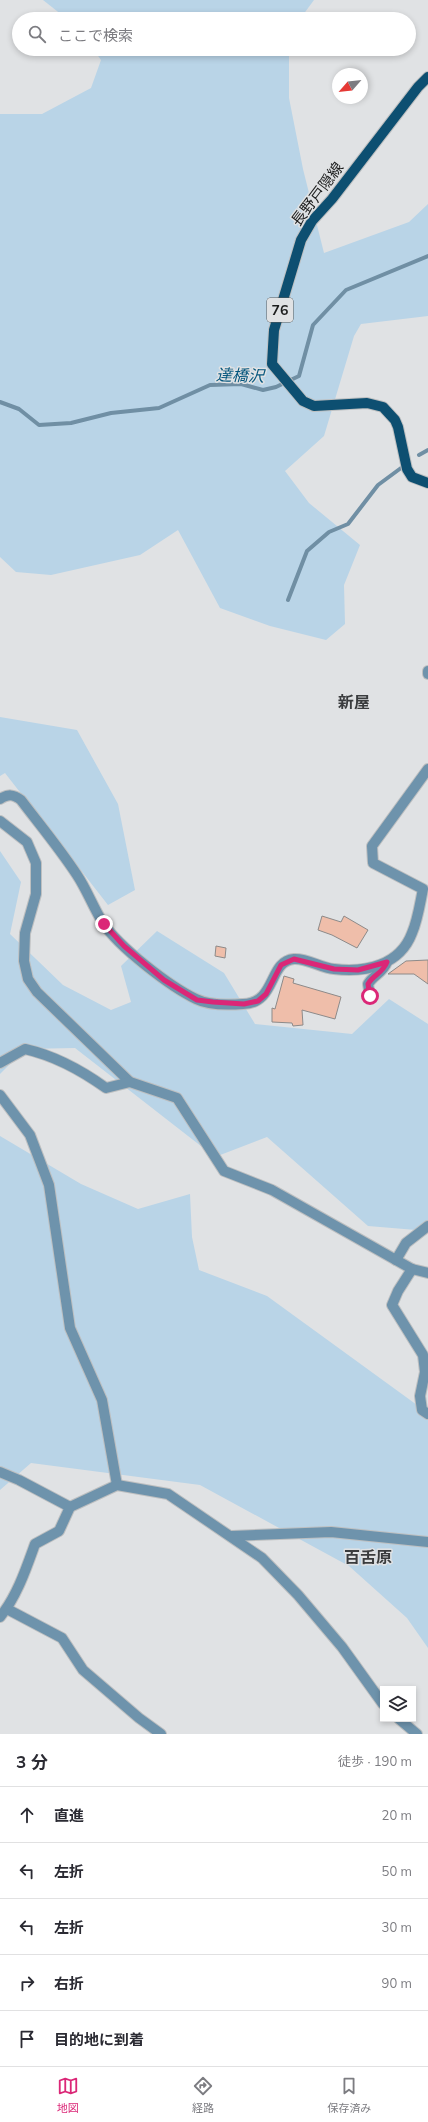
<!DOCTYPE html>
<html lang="ja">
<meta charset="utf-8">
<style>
body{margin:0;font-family:Mulish,"Noto Sans JP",sans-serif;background:#f7f7f7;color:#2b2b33}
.controls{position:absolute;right:12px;bottom:12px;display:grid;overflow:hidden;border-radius:0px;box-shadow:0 2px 6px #0003}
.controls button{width:36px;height:36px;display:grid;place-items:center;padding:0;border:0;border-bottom:1px solid #e1e1e2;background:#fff;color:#2b2b33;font:20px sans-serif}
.compass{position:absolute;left:332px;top:68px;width:36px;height:36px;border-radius:50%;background:#fff;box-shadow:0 2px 6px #0003;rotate:242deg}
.stop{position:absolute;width:12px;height:12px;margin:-9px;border:3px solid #db2777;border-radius:50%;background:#fff}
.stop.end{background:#db2777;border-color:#fff;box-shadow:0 1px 4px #0008}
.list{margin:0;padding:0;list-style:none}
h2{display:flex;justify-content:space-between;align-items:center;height:52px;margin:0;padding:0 16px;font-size:17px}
h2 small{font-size:13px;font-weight:400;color:#7c7c81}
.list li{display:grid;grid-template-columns:26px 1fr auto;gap:12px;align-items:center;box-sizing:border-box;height:56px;padding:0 16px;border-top:1px solid #e1e1e2}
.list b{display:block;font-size:15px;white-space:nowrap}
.list em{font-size:13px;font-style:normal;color:#7c7c81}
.icon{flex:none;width:22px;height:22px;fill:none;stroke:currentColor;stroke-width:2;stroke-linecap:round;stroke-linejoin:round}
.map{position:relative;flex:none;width:428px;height:1734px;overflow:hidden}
.search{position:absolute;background:#fff;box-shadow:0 2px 6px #0003;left:12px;right:12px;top:12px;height:44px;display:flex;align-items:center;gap:10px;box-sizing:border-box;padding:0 14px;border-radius:22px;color:#7c7c81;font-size:15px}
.sheet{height:332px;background:#fff}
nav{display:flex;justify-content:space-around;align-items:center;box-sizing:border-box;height:56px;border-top:1px solid #e1e1e2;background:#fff;font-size:11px;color:#7c7c81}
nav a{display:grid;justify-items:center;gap:2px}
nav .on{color:#db2777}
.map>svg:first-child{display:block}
</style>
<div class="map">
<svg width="428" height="1734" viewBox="0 0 428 1734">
<rect width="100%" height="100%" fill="#e0e2e4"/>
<g fill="#b9d4e7">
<polygon points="43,0 314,0 300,19 67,19"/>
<polygon points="93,49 289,49 289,98 303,169 324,253 409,222 428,204 428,316 361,324 354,336 324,436 285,471 309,503 360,545 344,585 345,624 326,640 270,626 220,608 178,530 140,555 51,575 16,572 0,557 0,114 42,114 91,88 101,60"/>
<polygon points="0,717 77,730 118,804 135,890 108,905 5,773 0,776"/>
<polygon points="0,851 21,882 10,934 63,985 111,1010 131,1002 121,966 157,931 224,973 255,1024 352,1034 389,999 428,1024 428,1231 368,1226 267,1137 215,1157 75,1048 25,1049 0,1074"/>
<polygon points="0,1136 81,1184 138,1209 190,1194 192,1237 199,1270 267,1296 428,1413 428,1648 407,1618 349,1566 200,1485 31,1463 0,1490"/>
</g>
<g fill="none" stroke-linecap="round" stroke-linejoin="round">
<g stroke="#708fa4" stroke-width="4">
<polyline points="0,402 19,409 39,425 71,423 111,413 159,408 210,385 241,384 263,390 276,387 299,376 313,325 346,290 428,256"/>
<polyline points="419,455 428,450"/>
<polyline points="288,600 307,551 329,532 348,524 378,485 401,468"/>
</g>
</g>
<g fill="#efbeaa" stroke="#8d8a89">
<polygon points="322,916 341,922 344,916 368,930 357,948 332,935 318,930"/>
<polygon points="216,946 226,948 225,958 215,956"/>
<polygon points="428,960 428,984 414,974 388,974 406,961"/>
<polygon points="284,976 294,979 293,983 341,997 335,1019 302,1010 303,1025 293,1026 292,1023 272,1022 272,1008 275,1009"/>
</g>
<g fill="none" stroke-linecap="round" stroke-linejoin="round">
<defs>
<g id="minor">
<polyline points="428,671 428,674"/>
<path d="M 0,799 C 8,794 13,794 21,800 C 40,825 60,849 77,875 C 87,890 93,907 103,923 C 119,947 169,986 196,999 C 208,1005 230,1005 243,1004 C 277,1003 268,961 294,959 C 307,958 321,968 334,969 C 366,973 400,965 412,933 C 418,919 420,903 423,889 L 373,863 L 372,846 L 428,769"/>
<polyline points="0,821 27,842 36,863 36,894 25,933 24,961 28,979 37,992 130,1082 177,1098 224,1171 272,1190 412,1269 428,1273"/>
<path d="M 370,996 L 368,984 C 373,975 383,973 387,962"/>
<path d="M 0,1063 L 25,1049 C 56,1056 81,1070 106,1088 L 130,1082"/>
<polyline points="0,1095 30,1135 49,1185 70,1328 102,1400 117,1485"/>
<polyline points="396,1260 406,1243 428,1226"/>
<polyline points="412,1269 398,1291 392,1305 423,1355 425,1372 420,1396 422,1410 428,1414"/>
<polyline points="0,1472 19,1480 70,1507"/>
<polyline points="232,1536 331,1532 428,1542"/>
<polyline points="7,1609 62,1638 83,1670 139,1718 161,1734"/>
<path d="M 0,1617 C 17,1596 26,1569 35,1544 L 59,1531 L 70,1507 L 117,1485 L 168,1494 L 262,1558 L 298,1595 L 342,1647 L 383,1704"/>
<polyline points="399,1719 417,1734"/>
</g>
<polyline id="major" points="428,77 418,87 332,199 312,221 301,240 274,330 272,364 303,401 314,406 367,403 383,407 395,420 398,427 407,469 412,477 428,483"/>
</defs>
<use href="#minor" stroke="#bdbfc0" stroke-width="12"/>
<use href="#major" stroke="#bdbfc0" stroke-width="12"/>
<use href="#minor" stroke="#6e93ac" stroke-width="10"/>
<use href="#major" stroke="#0d4f71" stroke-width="10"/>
</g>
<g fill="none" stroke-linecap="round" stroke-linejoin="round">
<path stroke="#db2777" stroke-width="5" d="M 104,924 L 124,946 L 164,980 L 197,1000 L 213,1002 L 244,1004 L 258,1001 L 266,994 L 281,965 L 294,959 L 334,969 L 358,970 L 387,962 C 383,973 373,975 368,984 L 370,996"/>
</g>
<g text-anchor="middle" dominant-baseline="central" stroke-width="3" stroke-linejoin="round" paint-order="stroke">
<rect fill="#e0e2e4" stroke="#575859" stroke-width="1" x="267" y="298" width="26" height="24" rx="3"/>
<g font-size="14" font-weight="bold" fill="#1c1d1d">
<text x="280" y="310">76</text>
</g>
<g font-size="15" fill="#1c1d1d" stroke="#e0e2e4">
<text transform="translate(317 194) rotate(-53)">長野戸隠線</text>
</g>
<g font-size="16" font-style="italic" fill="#05567d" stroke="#e0e2e4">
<text transform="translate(240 375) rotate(2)">達橋沢</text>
</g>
<g font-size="16" font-weight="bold" fill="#3a3c3e" stroke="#e0e2e4">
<text x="354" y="702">新屋</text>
<text x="368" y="1557">百舌原</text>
</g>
</g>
</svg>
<div class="controls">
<button><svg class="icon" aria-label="layers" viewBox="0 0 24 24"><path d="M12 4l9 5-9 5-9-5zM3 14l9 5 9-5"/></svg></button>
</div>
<svg class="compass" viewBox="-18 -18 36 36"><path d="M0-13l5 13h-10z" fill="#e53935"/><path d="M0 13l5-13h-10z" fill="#7c7c81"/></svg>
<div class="stop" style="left:370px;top:996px"></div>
<div class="stop end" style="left:104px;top:924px"></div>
<div class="search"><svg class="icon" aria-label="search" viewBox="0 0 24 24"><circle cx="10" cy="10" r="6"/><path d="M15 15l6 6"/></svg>ここで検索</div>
</div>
<section class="sheet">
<h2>3 分<small>徒歩 · 190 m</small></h2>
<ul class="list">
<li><svg class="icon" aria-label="ahead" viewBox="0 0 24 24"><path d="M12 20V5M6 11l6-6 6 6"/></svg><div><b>直進</b></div><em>20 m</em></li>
<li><svg class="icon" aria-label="left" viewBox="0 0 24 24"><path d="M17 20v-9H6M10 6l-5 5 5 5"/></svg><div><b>左折</b></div><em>50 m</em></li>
<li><svg class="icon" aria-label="left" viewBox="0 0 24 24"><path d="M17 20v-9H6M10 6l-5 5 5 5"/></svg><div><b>左折</b></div><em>30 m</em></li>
<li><svg class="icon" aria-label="right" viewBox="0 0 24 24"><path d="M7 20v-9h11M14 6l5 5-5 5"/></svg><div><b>右折</b></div><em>90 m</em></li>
<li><svg class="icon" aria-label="arrive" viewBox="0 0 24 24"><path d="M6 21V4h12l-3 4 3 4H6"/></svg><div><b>目的地に到着</b></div></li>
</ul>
</section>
<nav>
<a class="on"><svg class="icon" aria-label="map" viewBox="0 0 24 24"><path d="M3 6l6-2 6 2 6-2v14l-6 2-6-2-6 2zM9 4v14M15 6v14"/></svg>地図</a>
<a><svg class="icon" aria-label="directions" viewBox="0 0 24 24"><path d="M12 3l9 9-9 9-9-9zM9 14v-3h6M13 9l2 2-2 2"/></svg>経路</a>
<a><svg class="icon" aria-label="saved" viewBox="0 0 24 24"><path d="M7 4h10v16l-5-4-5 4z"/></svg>保存済み</a>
</nav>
